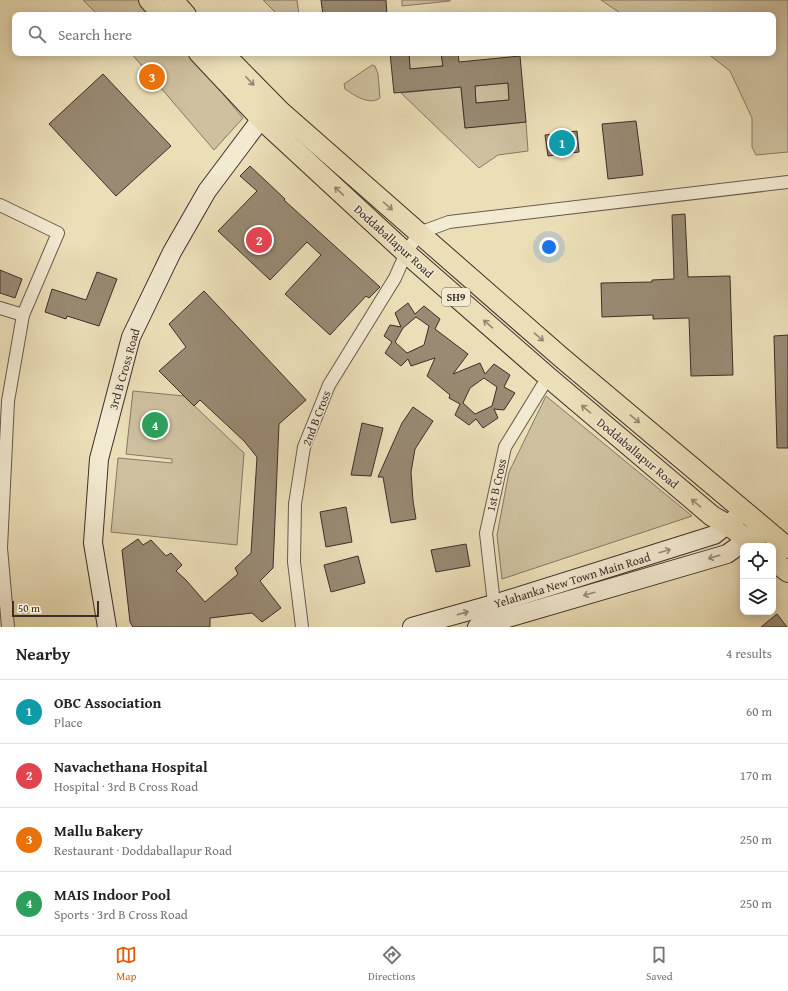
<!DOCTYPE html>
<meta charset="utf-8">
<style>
body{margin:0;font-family:"Gentium Book Plus",serif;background:#f2f2f2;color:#202124}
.controls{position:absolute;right:12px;bottom:12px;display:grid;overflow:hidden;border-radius:8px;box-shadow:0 2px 10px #0003}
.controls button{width:36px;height:36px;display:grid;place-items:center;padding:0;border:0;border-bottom:1px solid #e0e0e0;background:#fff;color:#202124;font:20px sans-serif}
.scale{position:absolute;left:12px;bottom:10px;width:87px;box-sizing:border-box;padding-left:4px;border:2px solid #3e2e29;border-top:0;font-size:11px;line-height:14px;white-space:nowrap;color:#3e2e29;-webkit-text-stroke:3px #f2ead1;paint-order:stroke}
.you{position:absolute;left:549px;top:247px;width:14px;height:14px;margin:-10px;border:3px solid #fff;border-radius:50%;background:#1a73e8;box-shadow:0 0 0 6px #1a73e833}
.badge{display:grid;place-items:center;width:26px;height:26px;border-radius:50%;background:#ea580c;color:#fff;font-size:13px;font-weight:700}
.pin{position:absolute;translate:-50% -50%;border:2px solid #fff;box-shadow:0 1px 4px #0006}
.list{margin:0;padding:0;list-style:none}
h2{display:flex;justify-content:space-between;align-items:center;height:52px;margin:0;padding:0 16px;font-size:17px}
h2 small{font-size:13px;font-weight:400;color:#757577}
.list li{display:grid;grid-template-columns:26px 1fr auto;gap:12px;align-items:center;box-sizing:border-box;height:64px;padding:0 16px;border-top:1px solid #e0e0e0}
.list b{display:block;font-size:15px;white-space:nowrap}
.list p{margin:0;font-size:13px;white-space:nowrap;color:#757577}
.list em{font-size:13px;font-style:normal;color:#757577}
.icon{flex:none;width:22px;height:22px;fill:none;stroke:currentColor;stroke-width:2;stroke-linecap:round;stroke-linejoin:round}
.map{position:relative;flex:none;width:788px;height:627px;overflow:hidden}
.search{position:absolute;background:#fff;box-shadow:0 2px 10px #0003;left:12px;right:12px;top:12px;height:44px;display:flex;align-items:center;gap:10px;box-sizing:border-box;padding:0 14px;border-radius:8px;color:#757577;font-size:15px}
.sheet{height:308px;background:#fff}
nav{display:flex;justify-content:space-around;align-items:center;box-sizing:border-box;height:56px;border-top:1px solid #e0e0e0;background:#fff;font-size:11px;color:#757577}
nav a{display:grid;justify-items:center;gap:2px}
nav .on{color:#ea580c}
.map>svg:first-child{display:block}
</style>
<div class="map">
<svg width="788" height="627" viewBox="0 0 788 627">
<rect width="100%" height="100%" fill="#ebdfb8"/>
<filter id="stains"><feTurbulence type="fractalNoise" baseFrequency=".005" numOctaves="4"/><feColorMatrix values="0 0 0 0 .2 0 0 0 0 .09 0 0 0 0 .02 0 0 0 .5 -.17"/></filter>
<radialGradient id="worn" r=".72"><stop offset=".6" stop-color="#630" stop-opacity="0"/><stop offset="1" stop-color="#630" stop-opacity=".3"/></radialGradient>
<g fill="#cec1a0" stroke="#867864">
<polygon points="83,0 145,0 157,15 98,15"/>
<polygon points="263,0 297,0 299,15 278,15"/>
<polygon points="402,0 450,0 450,1 402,6"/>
<polygon points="601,0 788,0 788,152 756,155 752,147 752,118 730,71 707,53 773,53 773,15 623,15"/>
<polygon points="131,53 189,53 243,118 214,150"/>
<polygon points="409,53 441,53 443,66 410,69"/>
<path d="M 372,65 L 375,66 L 378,74 L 380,98 C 369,106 354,95 345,89 L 344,84 Z"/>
<polygon points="508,83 509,100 476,103 475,86"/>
<polygon points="461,87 465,128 526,122 528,151 498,155 479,168 401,93"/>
<polygon points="133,391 184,396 244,453 237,545 111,532 118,458 172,463 172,459 126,454"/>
<polygon points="546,396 692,516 502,579 497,535 509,472"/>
</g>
<g fill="#988a73" stroke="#3e2e29" fill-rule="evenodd">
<polygon points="321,0 386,0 387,15 372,15 372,14 323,15"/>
<path d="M 390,53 L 409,53 L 410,69 L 443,66 L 441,53 L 458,53 L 459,62 L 520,56 L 526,122 L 465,128 L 461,87 L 394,93 ZM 508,83 L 509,100 L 476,103 L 475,86 Z"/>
<polygon points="103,74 171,146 116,196 49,124"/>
<polygon points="636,121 643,175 608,179 602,124"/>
<polygon points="577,131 579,152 548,156 545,135"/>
<polygon points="250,166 285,199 284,200 380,287 369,298 366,296 330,335 285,294 321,255 307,242 270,280 218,231 257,191 240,176"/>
<polygon points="685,214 688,277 730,276 733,375 691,376 689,318 653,319 653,315 602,317 601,283 652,282 652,280 674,279 672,215"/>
<polygon points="0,270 22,279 15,298 0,293"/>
<polygon points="97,272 117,279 99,326 67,316 66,319 45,312 52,289 86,300"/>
<polygon points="204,291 306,400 279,424 273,568 260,581 281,608 262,622 252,613 210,618 210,627 133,627 130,622 122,550 138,539 143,545 151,540 166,556 171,553 182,565 176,571 186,580 205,602 238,574 235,568 251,553 257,457 244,441 200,400 194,406 159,371 186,347 169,324"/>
<path d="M 408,303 L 415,314 L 424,306 L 440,319 L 435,329 L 468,354 L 453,374 L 480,363 L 485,374 L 494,364 L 510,375 L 504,387 L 515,393 L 504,410 L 494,409 L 498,418 L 483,428 L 476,419 L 469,425 L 455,415 L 460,404 L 449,398 L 450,395 L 427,376 L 435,358 L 411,366 L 408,359 L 401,366 L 385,353 L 392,342 L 384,336 L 390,325 L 401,327 L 395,313 ZM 416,317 L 429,326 L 424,345 L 407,353 L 395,342 L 403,328 ZM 484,378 L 497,387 L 492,406 L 475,414 L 463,403 L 470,388 Z"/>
<polygon points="788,335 788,448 777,448 774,336"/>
<polygon points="413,407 433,421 415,449 411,472 413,501 416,519 391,523 383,477 378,477 402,423"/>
<polygon points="362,423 383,428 371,476 351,475"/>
<polygon points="346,507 352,542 326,547 320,512"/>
<polygon points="466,544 470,566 436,572 431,550"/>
<polygon points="358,556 365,583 331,592 324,565"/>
<polygon points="777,614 787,627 761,627"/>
</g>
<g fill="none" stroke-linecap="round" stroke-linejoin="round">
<defs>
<g id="street">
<polyline points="0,205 58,233 23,315"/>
<polyline points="0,308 23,315 8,401 1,548 8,627"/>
<polyline points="494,604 486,533 505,447 548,377"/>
<polyline points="302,627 294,562 295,504 304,447 329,385 395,278 406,253 419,233 449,222 788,182"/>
</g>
<g id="secondary">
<polyline points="107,627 93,543 99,459 131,337 172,252 207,191 261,119"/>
<polyline points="412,627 494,604 714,535 737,517"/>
<polyline points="477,627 727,554 748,539 758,530"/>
</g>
<g id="primary">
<polyline points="149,0 163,15"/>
<polyline points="173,0 186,15"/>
<polyline points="199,53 261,119 406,253 548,377 712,516 728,525 756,546"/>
<polyline points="223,53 280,111 419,233 562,358 788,548"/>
<polyline points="773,560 788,572"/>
</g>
</defs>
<use href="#street" stroke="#695a4d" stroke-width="14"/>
<use href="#secondary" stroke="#3e2e29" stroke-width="20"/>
<use href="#primary" stroke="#3e2e29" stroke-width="22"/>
<use href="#street" stroke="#f2ead1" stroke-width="12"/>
<use href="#secondary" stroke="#f2ead1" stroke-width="18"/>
<use href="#primary" stroke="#ebdfb8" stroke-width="20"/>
</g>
<defs><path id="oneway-shaft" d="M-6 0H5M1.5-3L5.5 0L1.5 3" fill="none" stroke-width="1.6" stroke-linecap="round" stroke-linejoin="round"/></defs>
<g stroke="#948670">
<use href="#oneway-shaft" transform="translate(250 81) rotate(46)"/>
<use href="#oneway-shaft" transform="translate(339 191) rotate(-137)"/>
<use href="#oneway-shaft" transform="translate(388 206) rotate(41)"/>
<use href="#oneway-shaft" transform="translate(488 324) rotate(-139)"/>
<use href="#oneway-shaft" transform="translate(539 337) rotate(41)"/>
<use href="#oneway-shaft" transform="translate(586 409) rotate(-140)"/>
<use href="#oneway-shaft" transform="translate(635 419) rotate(40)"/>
<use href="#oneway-shaft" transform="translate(696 503) rotate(-140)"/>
</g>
<g stroke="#988c7d">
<use href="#oneway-shaft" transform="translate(665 551) rotate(-17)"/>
<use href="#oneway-shaft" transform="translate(714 557) rotate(164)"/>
<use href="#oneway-shaft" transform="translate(589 594) rotate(164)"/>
<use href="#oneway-shaft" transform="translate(463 613) rotate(-16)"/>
</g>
<g text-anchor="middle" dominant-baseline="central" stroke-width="3" stroke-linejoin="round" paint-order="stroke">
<rect fill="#f2ead1" stroke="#74665b" stroke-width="1" x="442" y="288" width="28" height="18" rx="3"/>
<g font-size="11" font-weight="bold" fill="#3e2e29">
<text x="456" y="297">SH9</text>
</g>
<g font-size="12" fill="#3e2e29" stroke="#f2ead1">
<text transform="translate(394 241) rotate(42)">Doddaballapur Road</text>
<text transform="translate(124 369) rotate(-74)">3rd B Cross Road</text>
<text transform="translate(316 418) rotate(-69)">2nd B Cross</text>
<text transform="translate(638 453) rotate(40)">Doddaballapur Road</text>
<text transform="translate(496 485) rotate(-77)">1st B Cross</text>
<text transform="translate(572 580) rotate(-17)">Yelahanka New Town Main Road</text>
</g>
</g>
<rect width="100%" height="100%" filter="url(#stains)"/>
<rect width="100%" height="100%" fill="url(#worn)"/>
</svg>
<div class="controls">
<button><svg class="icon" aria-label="locate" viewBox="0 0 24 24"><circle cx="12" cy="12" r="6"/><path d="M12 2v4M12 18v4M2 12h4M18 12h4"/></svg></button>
<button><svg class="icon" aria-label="layers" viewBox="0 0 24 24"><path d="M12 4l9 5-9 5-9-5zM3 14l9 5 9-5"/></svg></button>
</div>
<div class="scale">50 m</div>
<div class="you"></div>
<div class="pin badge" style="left:562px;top:143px;background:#0f9aa8">1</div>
<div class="pin badge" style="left:259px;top:240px;background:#e0444e">2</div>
<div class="pin badge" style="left:152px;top:77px;background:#e8710a">3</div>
<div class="pin badge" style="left:155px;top:425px;background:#2e9e5b">4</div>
<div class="search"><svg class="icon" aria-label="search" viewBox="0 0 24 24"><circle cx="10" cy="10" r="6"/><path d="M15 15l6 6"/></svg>Search here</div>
</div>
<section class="sheet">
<h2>Nearby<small>4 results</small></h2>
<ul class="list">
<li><span class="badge" style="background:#0f9aa8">1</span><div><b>OBC Association</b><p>Place</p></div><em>60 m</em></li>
<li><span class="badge" style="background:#e0444e">2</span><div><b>Navachethana Hospital</b><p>Hospital · 3rd B Cross Road</p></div><em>170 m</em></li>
<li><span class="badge" style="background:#e8710a">3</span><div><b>Mallu Bakery</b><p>Restaurant · Doddaballapur Road</p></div><em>250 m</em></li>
<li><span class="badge" style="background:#2e9e5b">4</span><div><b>MAIS Indoor Pool</b><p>Sports · 3rd B Cross Road</p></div><em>250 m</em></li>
</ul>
</section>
<nav>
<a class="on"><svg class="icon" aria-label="map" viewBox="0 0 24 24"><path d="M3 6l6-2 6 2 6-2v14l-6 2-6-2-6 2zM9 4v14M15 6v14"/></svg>Map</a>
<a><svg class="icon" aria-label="directions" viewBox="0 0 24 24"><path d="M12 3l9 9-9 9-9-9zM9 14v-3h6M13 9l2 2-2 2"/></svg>Directions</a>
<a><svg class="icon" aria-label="saved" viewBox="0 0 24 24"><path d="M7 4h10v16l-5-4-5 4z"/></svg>Saved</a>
</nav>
